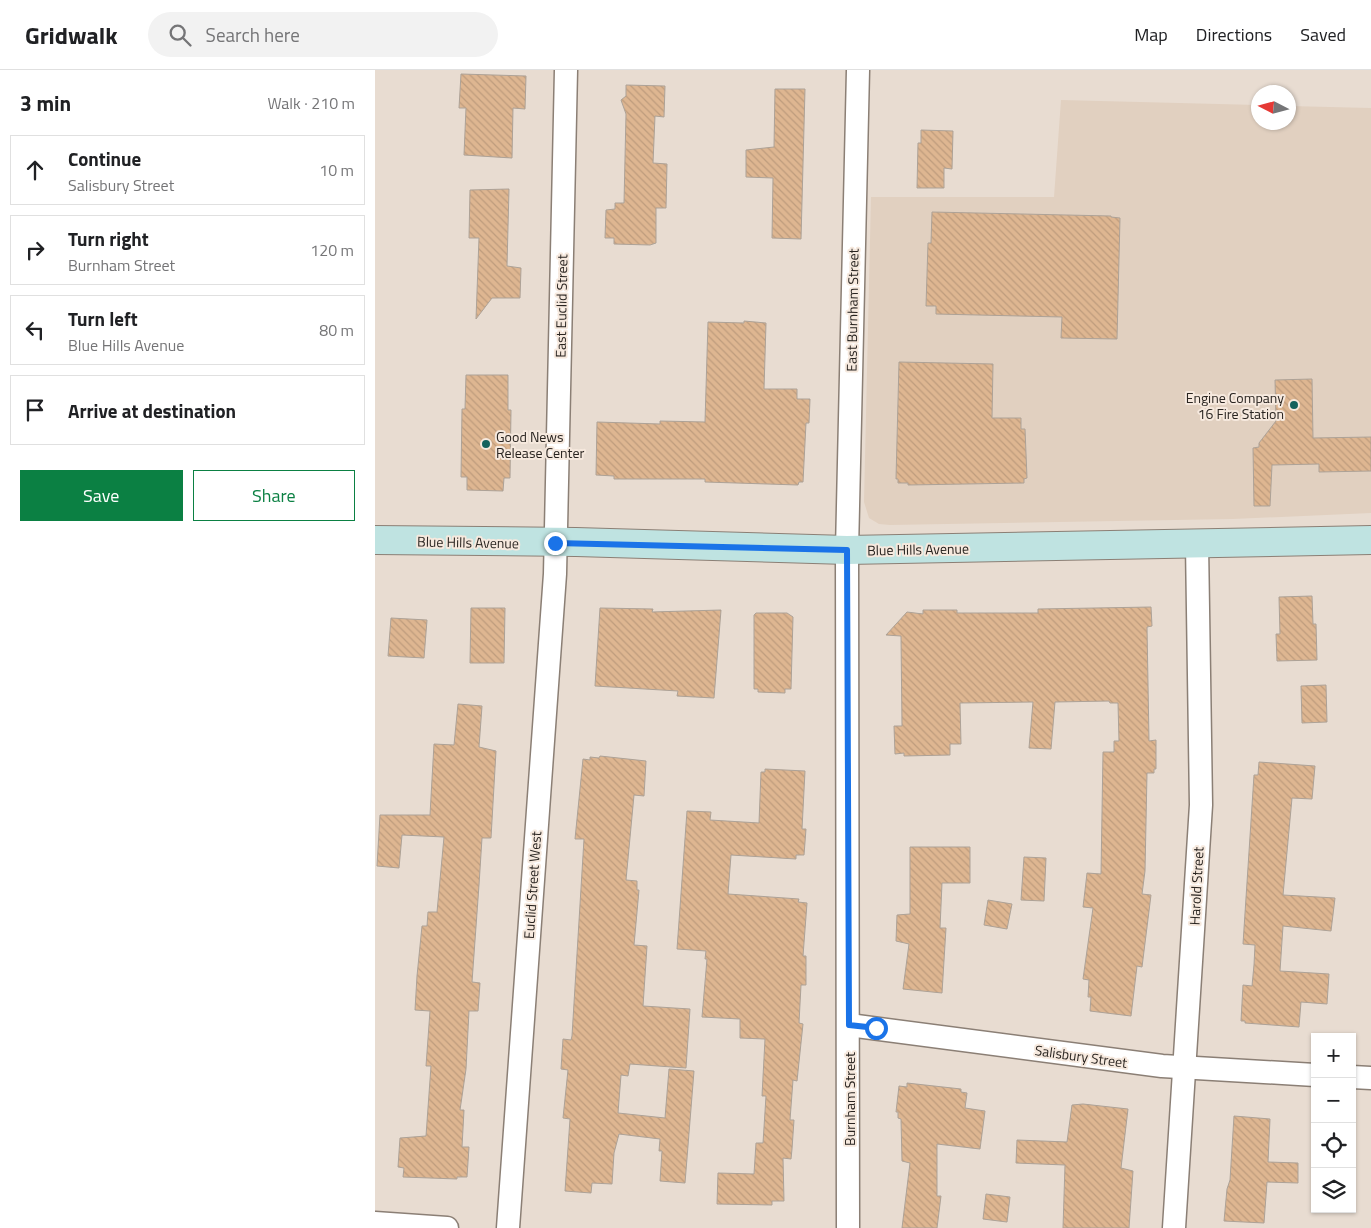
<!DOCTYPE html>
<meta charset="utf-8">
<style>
body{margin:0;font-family:"Titillium Web",sans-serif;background:#f2f2f2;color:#202124}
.controls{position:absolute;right:15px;bottom:15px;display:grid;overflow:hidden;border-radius:0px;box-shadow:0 1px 4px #0004}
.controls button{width:45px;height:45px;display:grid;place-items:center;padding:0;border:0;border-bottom:1px solid #e0e0e0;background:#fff;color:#202124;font:25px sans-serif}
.compass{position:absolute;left:876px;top:15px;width:45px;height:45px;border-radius:50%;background:#fff;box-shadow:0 1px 4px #0004;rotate:276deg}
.stop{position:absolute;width:15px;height:15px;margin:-11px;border:4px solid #1a73e8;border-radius:50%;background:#fff}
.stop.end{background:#1a73e8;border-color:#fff;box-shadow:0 1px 5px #0008}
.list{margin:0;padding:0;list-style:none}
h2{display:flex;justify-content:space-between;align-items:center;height:65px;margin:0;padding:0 20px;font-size:21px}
h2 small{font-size:16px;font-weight:400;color:#757577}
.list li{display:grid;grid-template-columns:32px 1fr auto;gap:15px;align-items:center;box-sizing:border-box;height:70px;margin:0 10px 10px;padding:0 10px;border:1px solid #e0e0e0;border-radius:0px}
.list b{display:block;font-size:19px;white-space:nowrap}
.list p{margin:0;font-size:16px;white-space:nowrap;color:#757577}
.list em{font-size:16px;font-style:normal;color:#757577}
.actions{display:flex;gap:10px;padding:15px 20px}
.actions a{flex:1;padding:11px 0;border:1px solid #0b8043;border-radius:0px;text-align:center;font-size:18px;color:#0b8043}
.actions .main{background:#0b8043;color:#fff}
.icon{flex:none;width:28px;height:28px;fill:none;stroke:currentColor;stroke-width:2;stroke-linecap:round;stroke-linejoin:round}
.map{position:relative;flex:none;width:996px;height:1158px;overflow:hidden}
header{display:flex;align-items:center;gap:30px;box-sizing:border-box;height:70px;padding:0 25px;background:#fff;border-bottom:1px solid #e0e0e0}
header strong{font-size:24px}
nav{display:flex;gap:28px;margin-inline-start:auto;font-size:18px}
.search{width:350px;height:45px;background:#f2f2f2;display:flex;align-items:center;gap:12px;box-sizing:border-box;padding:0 18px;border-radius:28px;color:#757577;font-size:19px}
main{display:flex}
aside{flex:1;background:#fff}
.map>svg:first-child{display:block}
</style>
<header>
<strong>Gridwalk</strong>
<div class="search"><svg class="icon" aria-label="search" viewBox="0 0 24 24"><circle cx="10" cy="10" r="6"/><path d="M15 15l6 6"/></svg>Search here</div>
<nav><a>Map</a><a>Directions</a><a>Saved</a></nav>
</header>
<main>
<aside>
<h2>3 min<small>Walk · 210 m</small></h2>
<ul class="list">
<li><svg class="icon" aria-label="ahead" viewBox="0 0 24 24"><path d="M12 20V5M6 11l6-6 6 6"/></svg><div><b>Continue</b><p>Salisbury Street</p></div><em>10 m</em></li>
<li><svg class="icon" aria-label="right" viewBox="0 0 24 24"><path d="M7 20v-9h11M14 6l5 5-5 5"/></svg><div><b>Turn right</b><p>Burnham Street</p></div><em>120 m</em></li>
<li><svg class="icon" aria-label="left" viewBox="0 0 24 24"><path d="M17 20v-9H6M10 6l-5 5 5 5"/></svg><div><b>Turn left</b><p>Blue Hills Avenue</p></div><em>80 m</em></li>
<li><svg class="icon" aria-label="arrive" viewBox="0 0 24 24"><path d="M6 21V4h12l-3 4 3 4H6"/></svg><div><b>Arrive at destination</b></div></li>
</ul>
<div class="actions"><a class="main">Save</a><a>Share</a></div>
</aside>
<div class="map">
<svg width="996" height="1158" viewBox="0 0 996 1158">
<defs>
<pattern id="building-back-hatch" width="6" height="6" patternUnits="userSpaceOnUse" patternTransform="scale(1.25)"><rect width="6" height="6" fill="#deb691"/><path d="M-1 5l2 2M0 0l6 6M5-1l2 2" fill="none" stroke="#be9c7d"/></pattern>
</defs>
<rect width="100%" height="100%" fill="#e8dcd1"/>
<polygon fill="#e1d0c0" points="686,30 883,35 884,52 914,52 914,36 996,38 996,443 858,449 515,455 504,454 494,448 489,432 496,127 679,127"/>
<g fill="url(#building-back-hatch)" stroke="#ada297">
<polygon points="86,4 151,6 150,39 138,38 137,88 89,85 91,38 84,38"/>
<polygon points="251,15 290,16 289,47 280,46 278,93 292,94 291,138 281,138 281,173 275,175 239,174 239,168 230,168 231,140 240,139 240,133 249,133 251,44 246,30 251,26"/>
<polygon points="400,19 430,19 426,169 397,168 398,108 371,107 371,80 399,77"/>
<polygon points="546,60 578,61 577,99 569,98 569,118 542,118 543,73 546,73"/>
<polygon points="134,119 132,196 146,198 145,228 117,228 101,249 104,168 94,168 95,120"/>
<polygon points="557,142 736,146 736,147 745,148 742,269 686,268 687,247 561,244 561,236 551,236 553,173 556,173"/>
<polygon points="369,251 391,253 389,319 422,319 422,329 435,329 434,353 431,353 428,412 424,412 423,415 330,412 330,409 239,409 239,406 221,405 222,352 285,354 285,351 330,352 333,252 369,253"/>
<polygon points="524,292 618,294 617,348 646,348 646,359 650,359 652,408 649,409 649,413 533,415 533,413 523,413 523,409 521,409"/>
<polygon points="91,305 133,305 133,340 136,340 135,408 129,408 128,421 92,420 92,407 86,407 87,339 90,339"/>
<polygon points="937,309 938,368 996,367 996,401 944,402 944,394 897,395 895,436 879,436 878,378 884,377 884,373 901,351 900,310"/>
<polygon points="937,526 938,554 941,554 942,590 902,591 901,564 905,564 904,527"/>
<polygon points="776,537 777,556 772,557 774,671 781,670 781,699 779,699 779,703 772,703 770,801 767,824 776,825 767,897 762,896 756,946 715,941 716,927 713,927 714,910 708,909 718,838 708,837 711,812 712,803 726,804 728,682 739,682 739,671 744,671 743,633 735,633 734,631 680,632 676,679 654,678 658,632 585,633 586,674 575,674 575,685 529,686 529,683 520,684 519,656 527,656 526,566 511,565 532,542 548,544 548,540 582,540 582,543 663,543 663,539"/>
<polygon points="96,538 130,538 129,593 95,593"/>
<polygon points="225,538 278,539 277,542 346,540 339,628 302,626 303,621 220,616"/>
<polygon points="381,543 412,543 418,547 416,619 410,619 410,623 383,622 383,619 379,619 379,545"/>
<polygon points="16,548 52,550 49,588 13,586"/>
<polygon points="951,615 952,652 927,653 926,616"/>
<polygon points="83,634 107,636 104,677 121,681 116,768 107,768 104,815 97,912 105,913 103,941 94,941 91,999 85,1040 89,1040 87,1077 94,1077 92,1107 82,1107 82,1109 28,1107 29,1098 23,1097 25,1068 51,1066 56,996 51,996 55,941 40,940 42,906 47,856 52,856 53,842 62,842 69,767 27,765 24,798 2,796 5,745 55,745 59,674 79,675"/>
<polygon points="225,686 271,691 269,726 259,725 251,810 262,811 262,820 264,820 259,875 272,876 268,936 315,939 311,998 255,994 253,1006 246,1005 243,1043 290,1048 294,999 319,1001 310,1113 285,1111 287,1081 284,1081 285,1069 244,1064 239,1083 237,1114 217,1113 216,1123 190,1121 195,1049 188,1048 193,1000 186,999 188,969 196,970 197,966 209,769 200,769 208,689 215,690 215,687 224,688"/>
<polygon points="884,692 940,696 937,729 917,728 908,825 960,828 956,861 908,856 905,901 954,904 952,934 926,932 924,957 870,953 870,951 866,951 868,915 877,916 879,895 880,875 868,874 879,705 883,705"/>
<polygon points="390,699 430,701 427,759 431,759 429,785 421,785 421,789 356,785 353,824 424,829 423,832 432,833 428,886 431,886 431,915 426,915 424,953 428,954 422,1011 418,1010 415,1050 419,1050 417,1079 416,1089 408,1088 409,1131 397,1131 397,1135 342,1134 343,1103 379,1104 381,1073 388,1073 391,1026 387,1026 390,969 365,968 365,949 327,947 332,889 330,889 331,881 302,879 312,741 336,742 335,750 384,753 386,702 390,702"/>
<polygon points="535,777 595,777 595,813 567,813 565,858 571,858 567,923 528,919 534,874 521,871 522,845 535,844"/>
<polygon points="649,787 671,788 669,831 646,830"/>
<polygon points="613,830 637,834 632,859 609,855"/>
<polygon points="532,1013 586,1019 586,1022 592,1023 590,1038 610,1041 605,1079 562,1074 562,1126 566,1126 562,1158 527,1158 535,1093 527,1091 526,1049 523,1048 523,1042 521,1042 524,1016 532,1017"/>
<polygon points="708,1034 753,1039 746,1098 758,1101 754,1158 688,1158 690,1095 641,1093 642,1070 692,1072 697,1035"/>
<polygon points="859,1046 895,1049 893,1092 923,1093 923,1113 892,1112 889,1153 849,1151 852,1119 855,1110"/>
<polygon points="611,1124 635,1127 632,1152 608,1149"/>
</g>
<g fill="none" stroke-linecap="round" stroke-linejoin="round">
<defs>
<g id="minor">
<polyline points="474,955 787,996 940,1005"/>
<polyline points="977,1007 996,1008"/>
<polyline points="0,1153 72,1158"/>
<polyline points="133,1158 180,504 191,0"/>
<polyline points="473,1158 472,480 483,0"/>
<polyline points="799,1158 826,735 822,474"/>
</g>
<polyline id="secondary" points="0,470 201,472 472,480 996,470"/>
</defs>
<use href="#minor" stroke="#8b7f75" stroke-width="25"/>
<use href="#secondary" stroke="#8b7f75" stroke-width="30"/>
<use href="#minor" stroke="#fff" stroke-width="22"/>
<use href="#secondary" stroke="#bfe3e1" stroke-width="28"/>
</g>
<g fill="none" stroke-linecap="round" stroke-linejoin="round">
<polyline stroke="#1a73e8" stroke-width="6" points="180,473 472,480 474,955 501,958"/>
</g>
<g fill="#13625d" stroke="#f6e9de" stroke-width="2">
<circle cx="919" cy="335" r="5"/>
<circle cx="111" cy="374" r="5"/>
</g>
<g text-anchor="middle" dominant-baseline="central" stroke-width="4" stroke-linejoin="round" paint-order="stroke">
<g font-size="14" fill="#292420" stroke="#f6e9de">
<text transform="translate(186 236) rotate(-89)">East Euclid Street</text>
<text transform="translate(477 240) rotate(-89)">East Burnham Street</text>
<text transform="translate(93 472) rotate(1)">Blue Hills Avenue</text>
<text transform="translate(543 479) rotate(-1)">Blue Hills Avenue</text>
<text transform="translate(157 815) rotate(-86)">Euclid Street West</text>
<text transform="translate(821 816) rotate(-87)">Harold Street</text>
<text transform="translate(706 986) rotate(8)">Salisbury Street</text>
<text transform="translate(474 1029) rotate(-90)">Burnham Street</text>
</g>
<g font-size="14" fill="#292420" stroke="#f6e9de" text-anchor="end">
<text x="909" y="327">Engine Company<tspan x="909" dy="16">16 Fire Station</tspan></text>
<text x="121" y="366" text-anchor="start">Good News<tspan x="121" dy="16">Release Center</tspan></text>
</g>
</g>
</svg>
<div class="controls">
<button>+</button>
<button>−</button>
<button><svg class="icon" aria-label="locate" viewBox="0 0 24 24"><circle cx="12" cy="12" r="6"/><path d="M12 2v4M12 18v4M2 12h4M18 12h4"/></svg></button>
<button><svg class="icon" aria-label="layers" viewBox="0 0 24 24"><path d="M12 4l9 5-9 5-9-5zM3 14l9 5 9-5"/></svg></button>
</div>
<svg class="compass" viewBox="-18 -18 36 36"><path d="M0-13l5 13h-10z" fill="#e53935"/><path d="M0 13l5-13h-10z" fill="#757577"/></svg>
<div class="stop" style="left:501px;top:958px"></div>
<div class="stop end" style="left:180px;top:473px"></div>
</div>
</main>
